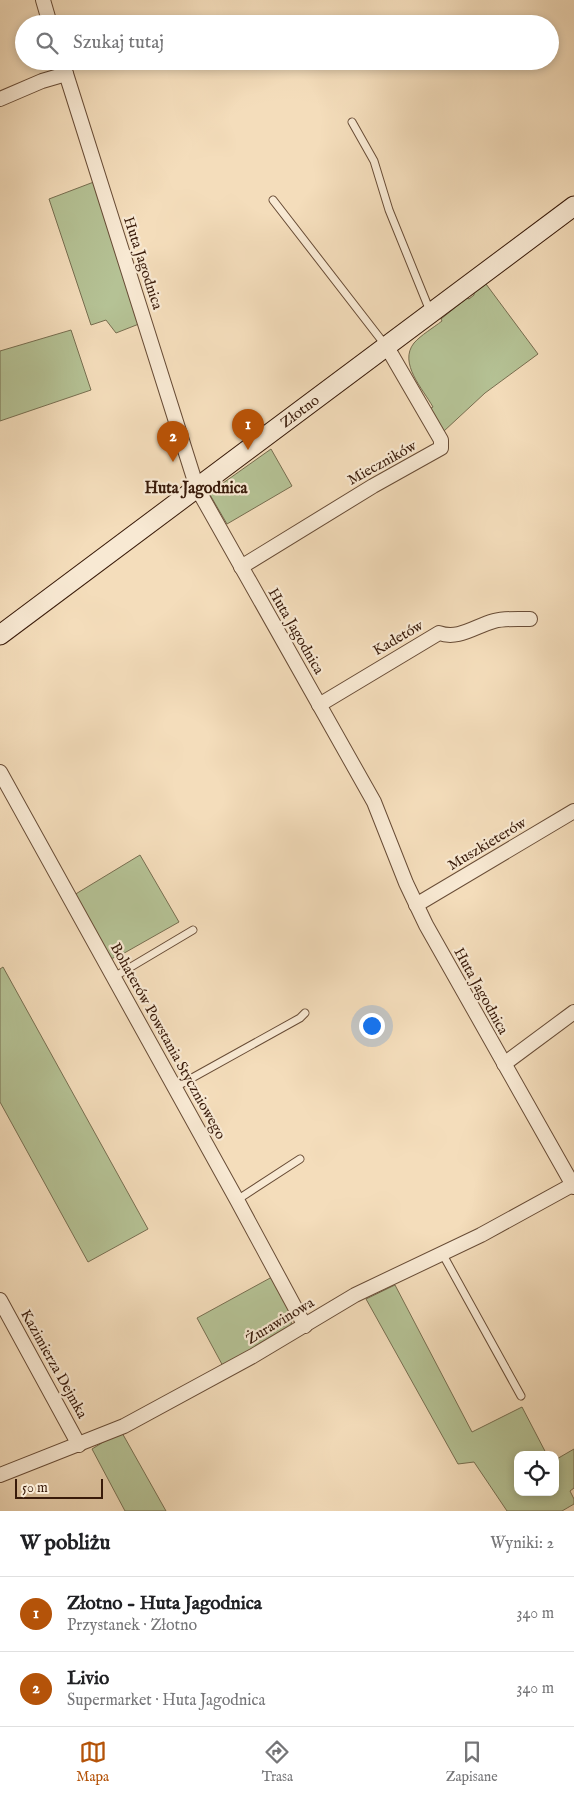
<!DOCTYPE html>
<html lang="pl">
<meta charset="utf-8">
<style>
body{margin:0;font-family:"IM FELL English",serif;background:#f6f6f6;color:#202124}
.controls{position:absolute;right:15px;bottom:15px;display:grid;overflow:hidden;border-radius:10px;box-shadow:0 2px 8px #0003}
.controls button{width:45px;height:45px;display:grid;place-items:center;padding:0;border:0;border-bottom:1px solid #e0e0e0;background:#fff;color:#202124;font:25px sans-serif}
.scale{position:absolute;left:15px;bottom:12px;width:88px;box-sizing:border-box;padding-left:5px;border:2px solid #391b0a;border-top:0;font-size:14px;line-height:18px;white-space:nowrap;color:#391b0a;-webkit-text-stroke:4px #f8e9d3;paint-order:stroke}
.you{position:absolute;left:371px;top:1025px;width:18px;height:18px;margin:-12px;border:4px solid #fff;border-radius:50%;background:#1a73e8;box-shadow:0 0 0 8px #1a73e833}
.badge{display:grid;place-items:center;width:32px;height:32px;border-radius:50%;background:#b45309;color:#fff;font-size:16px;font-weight:700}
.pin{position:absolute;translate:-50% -41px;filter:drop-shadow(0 1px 2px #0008)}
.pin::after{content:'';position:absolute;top:26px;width:18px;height:15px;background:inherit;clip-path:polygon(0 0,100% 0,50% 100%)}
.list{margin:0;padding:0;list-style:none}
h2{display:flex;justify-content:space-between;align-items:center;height:65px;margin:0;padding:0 20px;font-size:21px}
h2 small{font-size:16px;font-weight:400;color:#757577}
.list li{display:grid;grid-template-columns:32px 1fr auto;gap:15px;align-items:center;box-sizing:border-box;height:75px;padding:0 20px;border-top:1px solid #e0e0e0}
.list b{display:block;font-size:19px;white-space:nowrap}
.list p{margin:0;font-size:16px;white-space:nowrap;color:#757577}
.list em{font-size:16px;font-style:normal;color:#757577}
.icon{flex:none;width:28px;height:28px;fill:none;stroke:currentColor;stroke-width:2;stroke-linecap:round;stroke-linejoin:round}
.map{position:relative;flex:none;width:574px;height:1511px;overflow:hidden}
.search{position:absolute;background:#fff;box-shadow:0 2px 8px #0003;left:15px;right:15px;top:15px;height:55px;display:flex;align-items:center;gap:12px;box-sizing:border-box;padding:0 18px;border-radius:28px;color:#757577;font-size:19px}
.sheet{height:215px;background:#fff}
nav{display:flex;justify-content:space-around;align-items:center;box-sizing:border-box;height:70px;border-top:1px solid #e0e0e0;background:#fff;font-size:14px;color:#757577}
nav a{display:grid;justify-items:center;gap:2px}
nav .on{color:#b45309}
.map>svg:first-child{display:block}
</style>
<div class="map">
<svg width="574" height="1511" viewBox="0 0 574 1511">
<rect width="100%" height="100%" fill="#f4ddbb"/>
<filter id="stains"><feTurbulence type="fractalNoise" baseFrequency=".004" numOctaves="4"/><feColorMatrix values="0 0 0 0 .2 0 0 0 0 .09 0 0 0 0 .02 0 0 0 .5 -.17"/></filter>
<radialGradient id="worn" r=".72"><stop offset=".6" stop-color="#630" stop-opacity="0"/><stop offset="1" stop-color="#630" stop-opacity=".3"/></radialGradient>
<g fill="#b5c295" stroke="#776e50">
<polygon points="99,180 144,322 116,333 106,320 91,325 49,199"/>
<path d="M 486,284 L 538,354 L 485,393 L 444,431 L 429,409 L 433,407 C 423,389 398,363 414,343 C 421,335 433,328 442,321 L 441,319 L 467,298 L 469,299 L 474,295 L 474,292 Z"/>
<polygon points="71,330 91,390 0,421 0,351"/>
<polygon points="271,449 292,486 227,524 209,493"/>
<polygon points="140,855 179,922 119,956 110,959 74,895"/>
<polygon points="3,967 148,1229 88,1262 0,1102 0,969"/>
<polygon points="272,1277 293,1314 290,1330 224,1368 197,1318"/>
<polygon points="395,1285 472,1432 522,1407 547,1455 518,1455 518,1492 555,1492 555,1460 574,1449 574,1488 570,1491 574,1499 574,1504 562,1511 507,1511 474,1462 458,1464 366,1299"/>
<polygon points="121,1431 166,1511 125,1511 92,1449"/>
</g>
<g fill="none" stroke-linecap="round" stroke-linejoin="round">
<defs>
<g id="lane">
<polyline points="352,122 374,161 389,210 430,311"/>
<polyline points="273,200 386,346"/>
<polyline points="114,977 193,930"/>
<polyline points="174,1088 300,1018 305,1013"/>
<polyline points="237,1200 300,1159"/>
<polyline points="442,1253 521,1396"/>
</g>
<g id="street">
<polyline points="43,0 50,24"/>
<polyline points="62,61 197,488 374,802 406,883 426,925 574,1187"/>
<polyline points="0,99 42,81 66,74"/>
<polyline points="241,567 373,486 441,448 441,440 387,347"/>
<path d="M 319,705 L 439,633 C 459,640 475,626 494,621 C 505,618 519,619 530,619"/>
<polyline points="0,772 237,1200 305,1326"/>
<polyline points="416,905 574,811"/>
<polyline points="504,1064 574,1012"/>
<polyline points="0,1300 79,1445"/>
<polyline points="0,1475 124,1426 253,1356 355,1295 481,1235 574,1184"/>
</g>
<g id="secondary">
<path id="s1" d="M 0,635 L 574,206"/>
</g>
</defs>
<use href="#lane" stroke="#684c36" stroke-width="9"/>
<use href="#street" stroke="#684c36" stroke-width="16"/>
<use href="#secondary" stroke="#391b0a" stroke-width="21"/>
<use href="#lane" stroke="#f8e9d3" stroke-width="7"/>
<use href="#street" stroke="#f8e9d3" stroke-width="14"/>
<use href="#secondary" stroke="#f8e9d3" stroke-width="19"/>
</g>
<g text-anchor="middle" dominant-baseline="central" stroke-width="4.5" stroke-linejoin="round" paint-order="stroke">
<g font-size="15" fill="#391b0a" stroke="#f8e9d3">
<text transform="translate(143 263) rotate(72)">Huta Jagodnica</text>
<text stroke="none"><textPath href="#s1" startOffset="374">Złotno</textPath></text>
<text transform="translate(382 463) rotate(-29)">Mieczników</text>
<text transform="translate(296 631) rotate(60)">Huta Jagodnica</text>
<text transform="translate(398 638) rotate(-30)">Kadetów</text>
<text transform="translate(487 844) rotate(-31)">Muszkieterów</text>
<text transform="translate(481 991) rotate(61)">Huta Jagodnica</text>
<text transform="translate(168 1041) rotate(61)">Bohaterów Powstania Styczniowego</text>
<text transform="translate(280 1321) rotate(-31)">Żurawinowa</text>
<text transform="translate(54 1364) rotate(61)">Kazimierza Dejmka</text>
</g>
<g font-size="16" font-weight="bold" fill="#391b0a" stroke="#f8e9d3">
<text x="196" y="489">Huta Jagodnica</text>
</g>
</g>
<rect width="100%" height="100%" filter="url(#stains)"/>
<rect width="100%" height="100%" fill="url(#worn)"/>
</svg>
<div class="controls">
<button><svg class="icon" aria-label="locate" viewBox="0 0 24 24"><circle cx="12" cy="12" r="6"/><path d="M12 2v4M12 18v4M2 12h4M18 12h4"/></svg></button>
</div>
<div class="scale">50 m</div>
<div class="you"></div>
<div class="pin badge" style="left:248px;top:450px">1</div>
<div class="pin badge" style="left:173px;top:462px">2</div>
<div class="search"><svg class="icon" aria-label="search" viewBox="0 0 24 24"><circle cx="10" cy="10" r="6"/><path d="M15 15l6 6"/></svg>Szukaj tutaj</div>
</div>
<section class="sheet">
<h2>W pobliżu<small>Wyniki: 2</small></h2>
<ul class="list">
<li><span class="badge">1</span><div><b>Złotno - Huta Jagodnica</b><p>Przystanek · Złotno</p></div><em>340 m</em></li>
<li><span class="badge">2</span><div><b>Livio</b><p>Supermarket · Huta Jagodnica</p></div><em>340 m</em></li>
</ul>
</section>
<nav>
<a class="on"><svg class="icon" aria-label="map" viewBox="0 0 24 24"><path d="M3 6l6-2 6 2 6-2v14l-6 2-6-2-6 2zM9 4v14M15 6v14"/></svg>Mapa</a>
<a><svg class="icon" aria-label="directions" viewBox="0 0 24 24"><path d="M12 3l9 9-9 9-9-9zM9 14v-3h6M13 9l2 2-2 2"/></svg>Trasa</a>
<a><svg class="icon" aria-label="saved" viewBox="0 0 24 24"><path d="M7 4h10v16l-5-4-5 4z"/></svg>Zapisane</a>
</nav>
